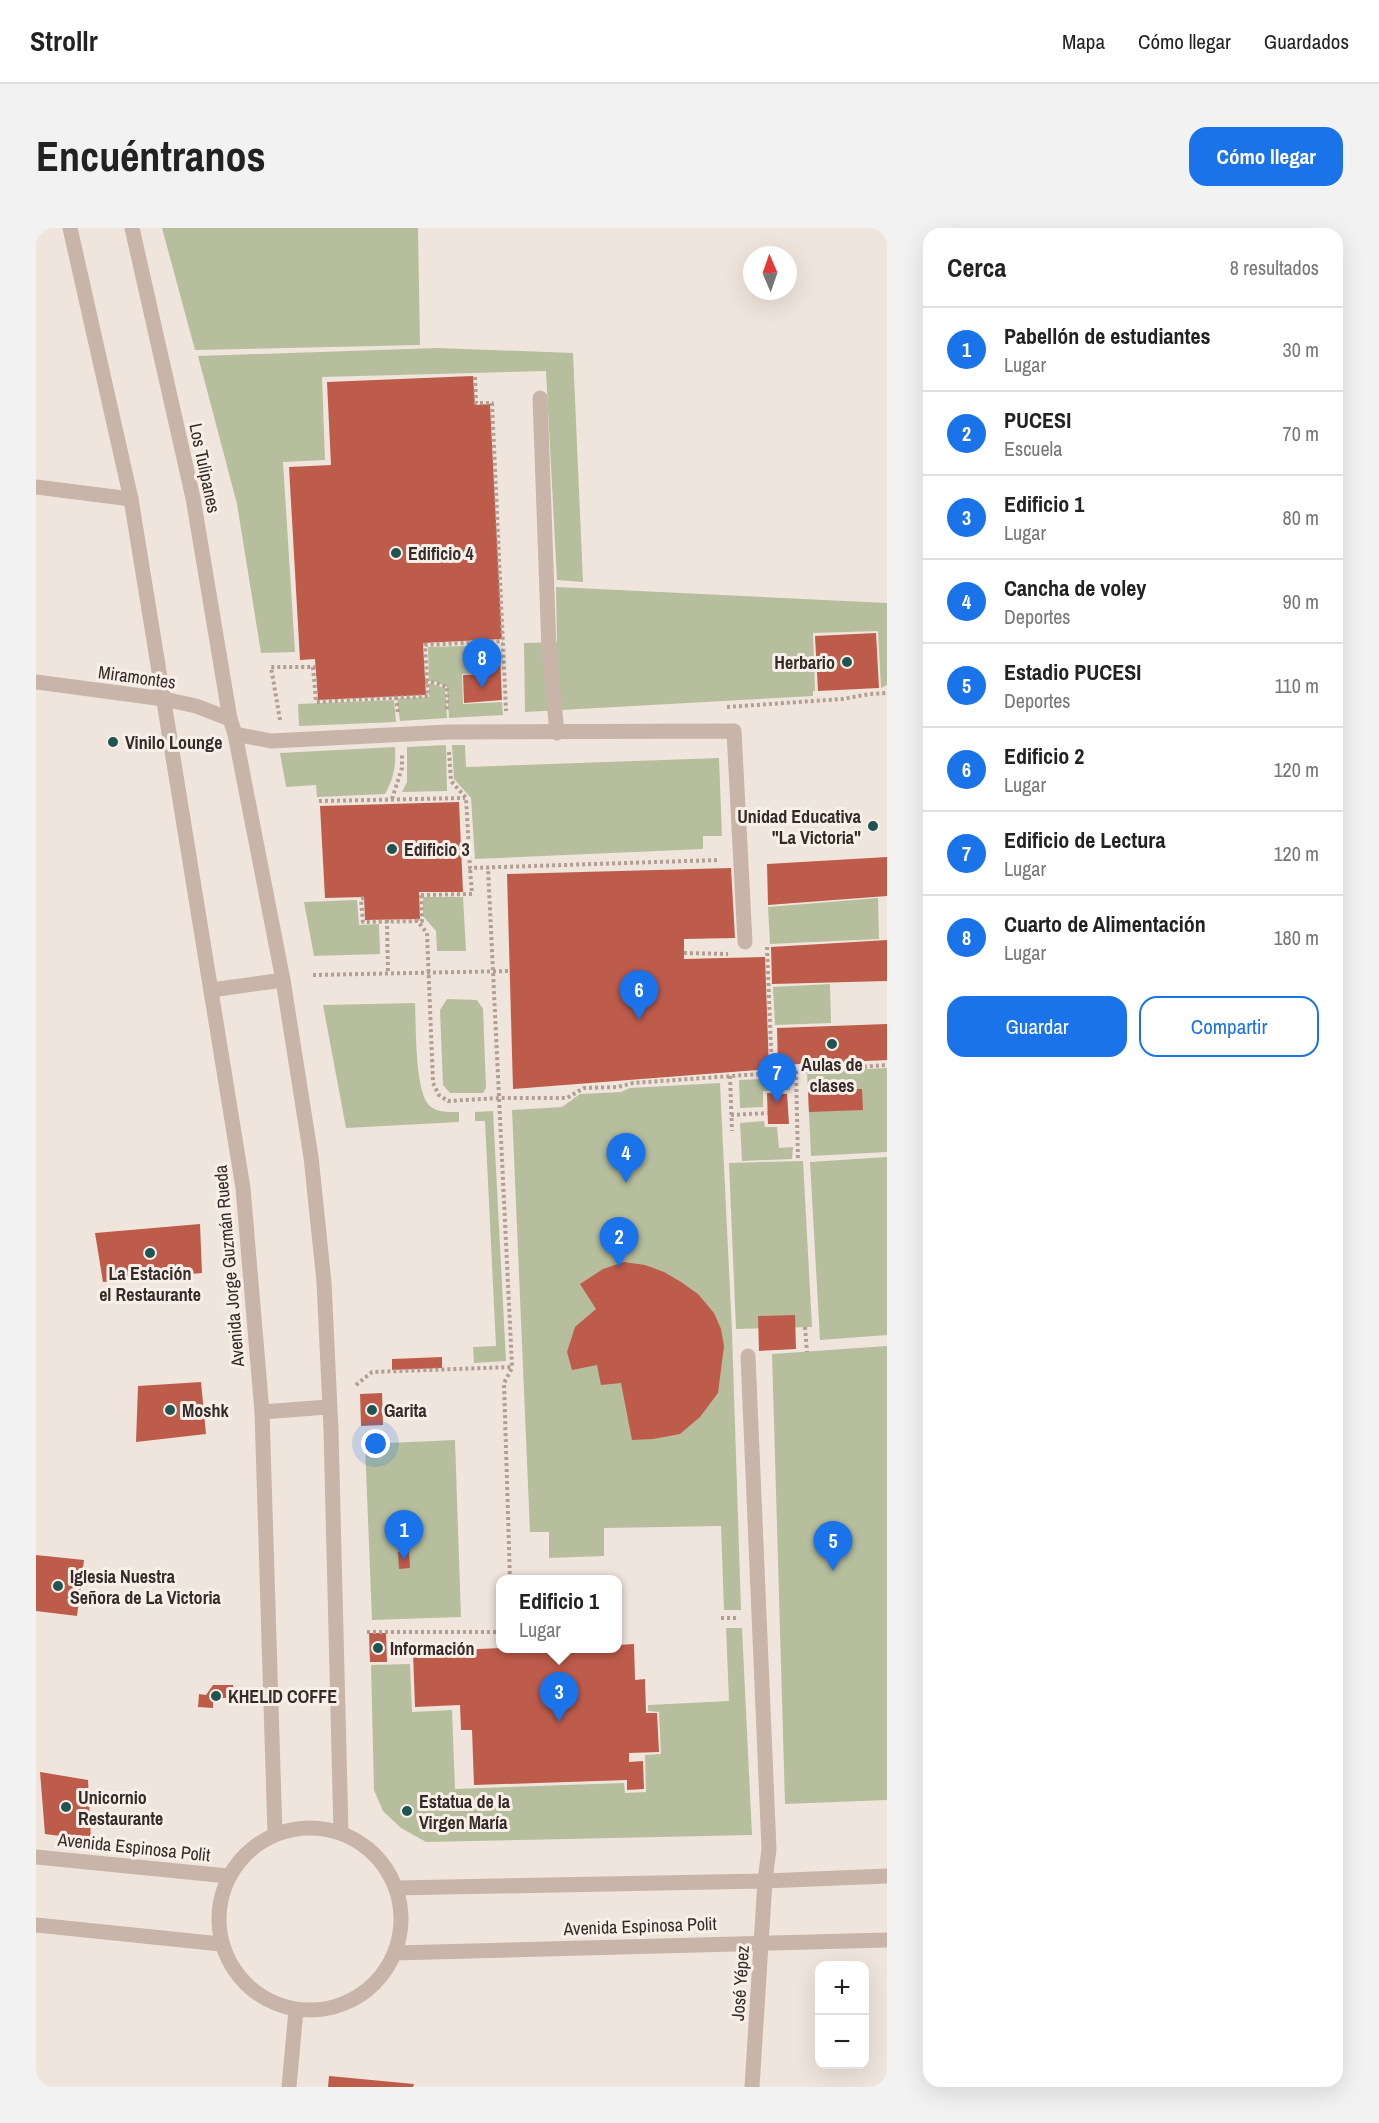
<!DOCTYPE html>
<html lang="es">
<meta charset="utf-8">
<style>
body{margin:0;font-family:"Archivo Narrow",sans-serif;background:#f2f2f2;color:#222}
.controls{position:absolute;right:18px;bottom:18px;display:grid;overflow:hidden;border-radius:12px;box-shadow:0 6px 24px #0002}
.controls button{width:54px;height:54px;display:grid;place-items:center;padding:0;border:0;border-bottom:2px solid #e0e0e0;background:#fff;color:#222;font:30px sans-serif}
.compass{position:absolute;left:707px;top:18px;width:54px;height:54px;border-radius:50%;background:#fff;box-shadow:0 6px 24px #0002;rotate:358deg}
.you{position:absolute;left:340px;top:1216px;width:21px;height:21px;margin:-15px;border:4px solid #fff;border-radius:50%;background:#1a73e8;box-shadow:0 0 0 9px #1a73e833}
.badge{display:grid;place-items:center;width:39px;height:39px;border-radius:50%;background:#1a73e8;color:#fff;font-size:20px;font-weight:700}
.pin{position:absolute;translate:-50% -50px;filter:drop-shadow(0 2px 3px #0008)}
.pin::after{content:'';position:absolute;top:32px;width:21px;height:18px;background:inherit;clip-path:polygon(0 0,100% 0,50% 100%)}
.popup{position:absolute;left:460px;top:1347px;width:126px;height:78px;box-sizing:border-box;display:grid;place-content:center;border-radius:12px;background:#fff;filter:drop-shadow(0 2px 4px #0005);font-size:20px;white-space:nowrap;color:#767676}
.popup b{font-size:22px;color:#222}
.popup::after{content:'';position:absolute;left:50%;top:100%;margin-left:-12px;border:12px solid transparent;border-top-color:#fff}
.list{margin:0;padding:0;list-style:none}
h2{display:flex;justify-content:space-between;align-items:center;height:78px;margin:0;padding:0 24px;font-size:26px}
h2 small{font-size:20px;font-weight:400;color:#767676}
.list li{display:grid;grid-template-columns:39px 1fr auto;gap:18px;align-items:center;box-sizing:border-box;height:84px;padding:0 24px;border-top:2px solid #e0e0e0}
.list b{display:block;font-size:22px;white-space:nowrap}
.list p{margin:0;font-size:20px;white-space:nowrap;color:#767676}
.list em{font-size:20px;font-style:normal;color:#767676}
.actions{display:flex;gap:12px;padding:18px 24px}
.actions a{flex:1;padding:14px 0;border:2px solid #1a73e8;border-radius:18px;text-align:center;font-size:21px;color:#1a73e8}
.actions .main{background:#1a73e8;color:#fff}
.map{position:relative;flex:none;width:851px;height:1859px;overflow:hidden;border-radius:18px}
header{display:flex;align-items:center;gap:36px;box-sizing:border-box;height:84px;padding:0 30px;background:#fff;border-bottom:2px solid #e0e0e0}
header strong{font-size:28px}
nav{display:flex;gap:33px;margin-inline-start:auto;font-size:21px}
.intro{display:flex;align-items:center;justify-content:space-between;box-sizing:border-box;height:144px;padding:0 36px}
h1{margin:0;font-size:42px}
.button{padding:15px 27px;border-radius:18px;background:#1a73e8;color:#fff;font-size:21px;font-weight:700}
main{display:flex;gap:36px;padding:0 36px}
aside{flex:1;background:#fff;border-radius:18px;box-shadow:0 6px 24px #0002}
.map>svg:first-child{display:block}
</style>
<header>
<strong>Strollr</strong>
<nav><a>Mapa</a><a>Cómo llegar</a><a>Guardados</a></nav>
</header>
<div class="intro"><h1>Encuéntranos</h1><a class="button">Cómo llegar</a></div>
<main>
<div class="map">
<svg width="851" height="1859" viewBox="0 0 851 1859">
<rect width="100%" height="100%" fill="#f0e5dc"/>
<g fill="#b7be9d">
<polygon points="126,0 382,0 384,117 159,122"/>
<polygon points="401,120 537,125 547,354 521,352 510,143 286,149 289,232 247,234 259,424 225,425 201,276 162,128"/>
<polygon points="520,359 851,375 851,457 845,460 842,403 777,405 779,463 777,463 777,468 489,484 488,415 521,414"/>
<polygon points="461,417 461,423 443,425 444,445 426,446 427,476 466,474 467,487 413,490 411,459 400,454 393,453 392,419"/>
<polygon points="393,455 409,460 411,490 364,493 361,471 393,469"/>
<polygon points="358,472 360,494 263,498 262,476"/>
<polygon points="410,517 411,563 366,564 371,554 371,519"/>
<polygon points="416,517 429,517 430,539 683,530 686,608 667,608 667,621 439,631 435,570 418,551"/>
<path d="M 359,519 C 360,538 358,550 349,566 L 281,569 L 280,557 L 250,559 L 244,525 Z"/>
<polygon points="387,669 427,669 430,723 401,723 400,703 387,688"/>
<polygon points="842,670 843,711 734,716 732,679"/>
<polygon points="321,672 323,697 343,696 344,726 278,728 268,674"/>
<polygon points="794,756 795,795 739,797 737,759"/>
<polygon points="411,771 441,772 447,781 450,860 447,865 414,865 407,857 404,782"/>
<path d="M 379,775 C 380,798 379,860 392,876 C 399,885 413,884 423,884 L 423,894 L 310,900 L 287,777 Z"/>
<polygon points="851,840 851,924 775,928 771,844"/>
<polygon points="753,850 754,862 727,863 727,879 704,880 703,852"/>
<polygon points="684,855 696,1104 705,1382 688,1382 685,1298 568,1300 568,1328 513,1330 513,1304 494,1304 476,882 526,879 544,866 585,864 594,860"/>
<polygon points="457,883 470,1133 438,1135 437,1119 460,1118 449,893 439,893 439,884"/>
<polygon points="728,893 729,899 741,899 743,920 757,919 756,931 706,933 704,895"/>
<polygon points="851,929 851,1107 784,1112 774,934"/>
<polygon points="767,933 776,1099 700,1101 693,935"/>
<polygon points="851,1118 851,1572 749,1576 736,1126"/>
<polygon points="419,1212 425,1389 336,1392 329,1216"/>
<polygon points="690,1400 706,1400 716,1607 390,1614 365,1600 347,1583 338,1562 335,1437 374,1436 376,1484 416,1482 419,1561 588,1555 589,1565 610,1564 609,1527 625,1526 623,1484 612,1483 612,1477 693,1473"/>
</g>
<g fill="#be5c4c">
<polygon points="437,148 439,177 454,176 466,411 387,415 390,467 282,472 279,431 264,432 253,239 295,237 291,154"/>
<polygon points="840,405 843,460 782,463 779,408"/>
<polygon points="444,425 464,425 466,472 428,475 427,447 445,446"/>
<polygon points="423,574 427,664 383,664 384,691 329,692 328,669 289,670 284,578"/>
<polygon points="851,629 851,668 732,677 731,636"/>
<polygon points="695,640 699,710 648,711 648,731 729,729 733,841 477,861 471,646"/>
<polygon points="851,712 851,753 736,756 735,719"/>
<polygon points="851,796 851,832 742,837 741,800"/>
<polygon points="772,861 826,861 827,882 773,884"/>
<polygon points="731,865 751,866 753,896 732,896"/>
<polygon points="164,996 166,1045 67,1054 59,1005"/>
<polygon points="588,1034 609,1037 628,1044 645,1054 662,1066 678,1085 685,1101 688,1118 682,1165 664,1189 644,1206 617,1211 596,1212 585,1155 565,1157 561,1137 536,1142 531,1124 539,1099 560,1081 544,1056 567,1041"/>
<polygon points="759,1087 760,1121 723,1123 722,1088"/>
<polygon points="406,1129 406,1140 356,1142 356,1131"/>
<polygon points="165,1154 170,1206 100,1214 102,1158"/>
<polygon points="346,1165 347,1197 325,1198 324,1166"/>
<polygon points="373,1323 374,1340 363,1341 362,1324"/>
<polygon points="0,1327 48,1332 41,1388 0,1383"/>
<polygon points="333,1405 350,1405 351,1434 334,1434"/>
<polygon points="598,1416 599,1452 609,1451 610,1485 621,1485 623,1524 593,1525 593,1534 607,1533 608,1561 591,1562 591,1552 438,1557 436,1502 425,1502 424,1477 379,1479 377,1424 465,1420 582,1420 582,1417"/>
<polygon points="177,1457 197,1457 198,1470 177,1470 177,1480 162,1479 163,1466 170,1467"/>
<polygon points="4,1544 52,1552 55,1612 9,1606"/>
<polygon points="293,1848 378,1856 377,1859 292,1859"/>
</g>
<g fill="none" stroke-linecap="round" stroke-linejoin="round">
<g stroke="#b39e93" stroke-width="4" stroke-dasharray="3 3" stroke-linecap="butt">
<polyline points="439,149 440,175 456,175 470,483"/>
<polyline points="277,439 280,474 392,468 389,417 467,413"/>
<polyline points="389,454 400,455 411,459 411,484"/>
<polyline points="360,469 362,485"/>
<polyline points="691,479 806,471 834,466 851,465"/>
<polyline points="244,492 235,439 280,439"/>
<polyline points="413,524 415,553 430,570 434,640 683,632"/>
<polyline points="356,571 366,540 366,526"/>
<polyline points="283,573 429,570"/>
<polyline points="385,667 436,666 434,640"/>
<polyline points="328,670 325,671 327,694 386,693 385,667"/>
<polyline points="380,691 391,705 397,855 403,867 412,873 463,870 531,870 548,860 582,859 597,855 851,837"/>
<polyline points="351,692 352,746"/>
<polyline points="731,719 736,845"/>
<polyline points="648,725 692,726"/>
<polyline points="277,747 473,743"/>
<polyline points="760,843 762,933"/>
<polyline points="694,848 696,903"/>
<polyline points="695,887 732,885"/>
<polyline points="769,1099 771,1124"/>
<polyline points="320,1157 336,1144 476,1139 452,640"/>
<polyline points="474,1352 468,1155 476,1140"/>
<polyline points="685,1390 702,1390"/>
<polyline points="331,1404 464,1404"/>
</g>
<g stroke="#c8b4a9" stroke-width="15">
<polyline points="504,170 513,422 521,505"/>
<polyline points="199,506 235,513 412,504 698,503 709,714"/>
<polyline points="712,1128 733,1621 729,1653"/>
</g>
<g stroke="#c8b4a9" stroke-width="15">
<polyline points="34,0 95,271 207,960 226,1184 239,1606"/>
<polyline points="96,0 157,270 194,491 199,506 247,752 275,929 288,1054 295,1202 305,1605"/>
<polyline points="0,259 95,271"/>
<polyline points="0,454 128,471 160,478 194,491"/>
<polyline points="175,762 247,752"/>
<polyline points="226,1184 292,1179"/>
<polyline points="253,1859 260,1782"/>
<polyline points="716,1859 729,1653"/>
</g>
<g stroke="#c8b4a9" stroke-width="15">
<circle cx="274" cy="1691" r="91"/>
<polyline points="0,1629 192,1648"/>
<polyline points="360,1660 729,1653 851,1648"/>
<polyline points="0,1697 185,1716"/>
<polyline points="359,1725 851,1712"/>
</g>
</g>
<g fill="#205452" stroke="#f8efe8" stroke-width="2">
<circle cx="360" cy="325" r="6"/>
<circle cx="811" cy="434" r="6"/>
<circle cx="77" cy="514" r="6"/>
<circle cx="837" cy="598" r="6"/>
<circle cx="356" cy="621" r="6"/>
<circle cx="796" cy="816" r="6"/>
<circle cx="114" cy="1025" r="6"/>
<circle cx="134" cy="1182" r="6"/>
<circle cx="336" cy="1182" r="6"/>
<circle cx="22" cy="1358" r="6"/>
<circle cx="342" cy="1420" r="6"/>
<circle cx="180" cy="1468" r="6"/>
<circle cx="30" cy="1579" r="6"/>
<circle cx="371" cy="1583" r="6"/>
</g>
<g text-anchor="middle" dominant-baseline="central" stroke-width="6" stroke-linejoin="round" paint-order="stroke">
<g font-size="18" fill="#352b28" stroke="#f8efe8">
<text transform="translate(169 240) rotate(78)">Los Tulipanes</text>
<text transform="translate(101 449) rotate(8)">Miramontes</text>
<text transform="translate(193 1038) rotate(-95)">Avenida Jorge Guzmán Rueda</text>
<text transform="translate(98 1619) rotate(6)">Avenida Espinosa Polit</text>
<text transform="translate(604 1698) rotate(-2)">Avenida Espinosa Polit</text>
<text transform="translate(704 1755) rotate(-86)">José Yépez</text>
</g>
<g font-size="18" font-weight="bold" fill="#352b28" stroke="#f8efe8" text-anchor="start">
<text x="372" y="325">Edificio 4</text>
<text x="799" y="434" text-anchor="end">Herbario</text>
<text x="89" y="514">Vinilo Lounge</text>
<text x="825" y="588" text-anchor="end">Unidad Educativa<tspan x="825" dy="21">"La Victoria"</tspan></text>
<text x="368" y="621">Edificio 3</text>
<text x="796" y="836" text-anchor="middle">Aulas de<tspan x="796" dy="21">clases</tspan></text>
<text x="114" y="1045" text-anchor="middle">La Estación<tspan x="114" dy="21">el Restaurante</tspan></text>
<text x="146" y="1182">Moshk</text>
<text x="348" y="1182">Garita</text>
<text x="34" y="1348">Iglesia Nuestra<tspan x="34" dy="21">Señora de La Victoria</tspan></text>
<text x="354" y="1420">Información</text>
<text x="192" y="1468">KHELID COFFE</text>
<text x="42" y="1569">Unicornio<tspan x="42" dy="21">Restaurante</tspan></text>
<text x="383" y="1573">Estatua de la<tspan x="383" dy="21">Virgen María</tspan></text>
</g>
</g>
</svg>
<div class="controls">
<button>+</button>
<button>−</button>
</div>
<svg class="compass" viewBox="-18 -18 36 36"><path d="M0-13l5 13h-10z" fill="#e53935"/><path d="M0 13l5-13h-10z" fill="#767676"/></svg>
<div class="you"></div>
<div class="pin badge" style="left:368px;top:1332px">1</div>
<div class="pin badge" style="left:583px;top:1039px">2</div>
<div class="pin badge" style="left:523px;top:1494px">3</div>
<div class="popup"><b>Edificio 1</b>Lugar</div>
<div class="pin badge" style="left:590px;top:955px">4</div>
<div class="pin badge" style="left:797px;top:1343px">5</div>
<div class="pin badge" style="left:603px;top:792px">6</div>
<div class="pin badge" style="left:741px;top:875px">7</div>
<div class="pin badge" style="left:446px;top:460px">8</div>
</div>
<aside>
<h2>Cerca<small>8 resultados</small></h2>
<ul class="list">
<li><span class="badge">1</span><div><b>Pabellón de estudiantes</b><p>Lugar</p></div><em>30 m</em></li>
<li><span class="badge">2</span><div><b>PUCESI</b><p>Escuela</p></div><em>70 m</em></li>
<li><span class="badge">3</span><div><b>Edificio 1</b><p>Lugar</p></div><em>80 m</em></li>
<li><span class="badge">4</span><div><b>Cancha de voley</b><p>Deportes</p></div><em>90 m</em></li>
<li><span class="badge">5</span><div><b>Estadio PUCESI</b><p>Deportes</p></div><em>110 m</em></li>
<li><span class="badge">6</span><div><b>Edificio 2</b><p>Lugar</p></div><em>120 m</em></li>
<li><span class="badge">7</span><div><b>Edificio de Lectura</b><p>Lugar</p></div><em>120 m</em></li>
<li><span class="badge">8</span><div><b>Cuarto de Alimentación</b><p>Lugar</p></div><em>180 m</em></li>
</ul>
<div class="actions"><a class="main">Guardar</a><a>Compartir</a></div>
</aside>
</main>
